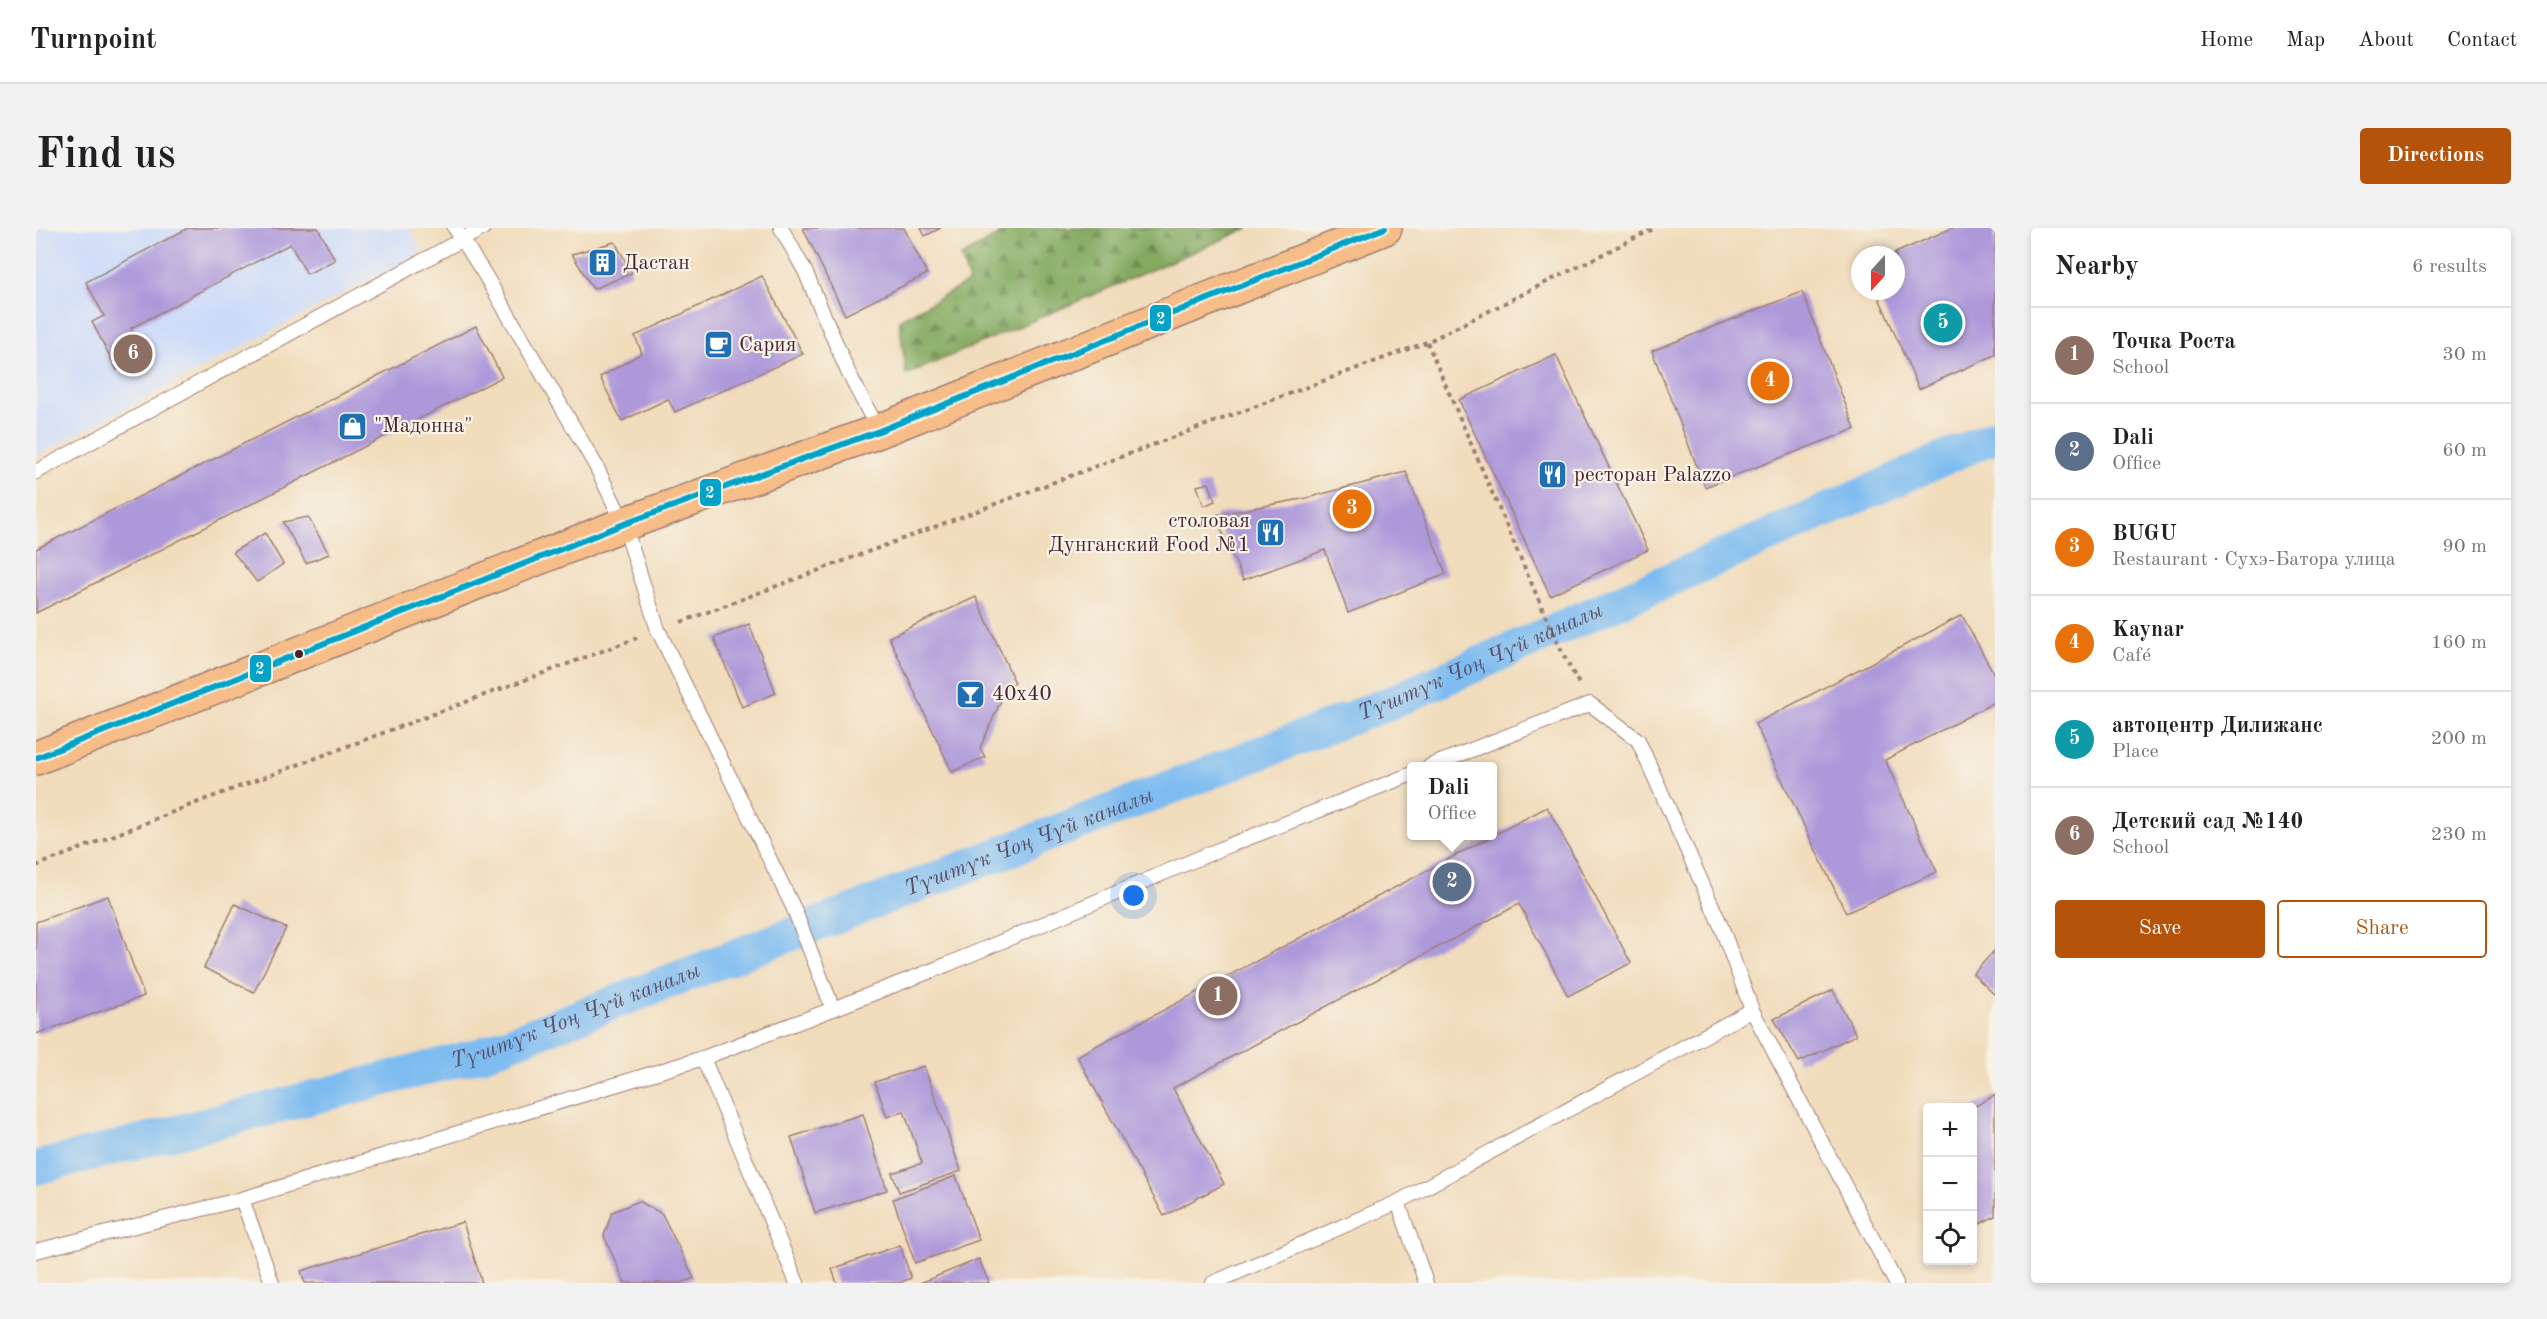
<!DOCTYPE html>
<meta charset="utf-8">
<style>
body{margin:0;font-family:"Old Standard TT",serif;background:#f2f2f2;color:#202124}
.controls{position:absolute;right:18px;bottom:18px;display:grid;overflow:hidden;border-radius:6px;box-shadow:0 3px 9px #0003}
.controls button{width:54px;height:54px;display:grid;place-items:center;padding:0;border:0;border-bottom:2px solid #e0e0e0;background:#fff;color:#202124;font:30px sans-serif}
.compass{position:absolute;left:1815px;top:18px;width:54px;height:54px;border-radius:50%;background:#fff;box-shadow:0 3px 9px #0003;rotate:201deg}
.you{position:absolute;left:1098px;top:668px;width:21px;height:21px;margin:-15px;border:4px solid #fff;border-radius:50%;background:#1a73e8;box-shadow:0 0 0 9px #1a73e833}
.badge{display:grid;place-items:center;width:39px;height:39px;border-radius:50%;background:#b45309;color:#fff;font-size:20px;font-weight:700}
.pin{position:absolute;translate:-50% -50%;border:3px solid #fff;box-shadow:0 2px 6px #0006}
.popup{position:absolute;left:1371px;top:534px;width:90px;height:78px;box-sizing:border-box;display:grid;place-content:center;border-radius:6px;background:#fff;filter:drop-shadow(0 2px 4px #0005);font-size:20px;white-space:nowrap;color:#757577}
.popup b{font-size:22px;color:#202124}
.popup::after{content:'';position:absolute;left:50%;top:100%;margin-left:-12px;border:12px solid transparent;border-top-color:#fff}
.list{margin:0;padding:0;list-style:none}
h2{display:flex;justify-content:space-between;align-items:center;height:78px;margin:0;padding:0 24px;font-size:26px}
h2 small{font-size:20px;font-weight:400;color:#757577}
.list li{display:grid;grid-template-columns:39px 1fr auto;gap:18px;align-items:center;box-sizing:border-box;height:96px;padding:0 24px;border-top:2px solid #e0e0e0}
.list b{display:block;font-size:22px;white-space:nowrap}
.list p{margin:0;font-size:20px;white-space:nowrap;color:#757577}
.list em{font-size:20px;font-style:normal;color:#757577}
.actions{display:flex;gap:12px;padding:18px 24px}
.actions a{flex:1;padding:14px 0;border:2px solid #b45309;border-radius:6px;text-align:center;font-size:21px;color:#b45309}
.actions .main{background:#b45309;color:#fff}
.icon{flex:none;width:33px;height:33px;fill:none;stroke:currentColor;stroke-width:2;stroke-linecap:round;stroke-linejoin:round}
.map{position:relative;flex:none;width:1959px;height:1055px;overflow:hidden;border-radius:6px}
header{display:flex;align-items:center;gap:36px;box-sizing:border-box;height:84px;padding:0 30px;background:#fff;border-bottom:2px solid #e0e0e0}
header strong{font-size:28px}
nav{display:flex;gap:33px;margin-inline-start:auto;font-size:21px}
.intro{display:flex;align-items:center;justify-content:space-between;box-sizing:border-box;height:144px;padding:0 36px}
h1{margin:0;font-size:42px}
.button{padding:15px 27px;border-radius:6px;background:#b45309;color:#fff;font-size:21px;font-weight:700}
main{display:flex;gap:36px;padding:0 36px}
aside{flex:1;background:#fff;border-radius:6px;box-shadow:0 3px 9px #0003}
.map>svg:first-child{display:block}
</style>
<header>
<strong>Turnpoint</strong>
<nav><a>Home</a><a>Map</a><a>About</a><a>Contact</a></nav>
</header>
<div class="intro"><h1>Find us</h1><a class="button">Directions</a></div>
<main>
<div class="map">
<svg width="1959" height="1055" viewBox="0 0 1959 1055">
<defs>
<pattern id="forest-firs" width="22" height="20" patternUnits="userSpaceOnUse" patternTransform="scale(1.5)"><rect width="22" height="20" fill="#83aa61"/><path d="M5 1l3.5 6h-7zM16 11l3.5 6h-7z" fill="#6d8a50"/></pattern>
</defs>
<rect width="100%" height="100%" fill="#f7f3e8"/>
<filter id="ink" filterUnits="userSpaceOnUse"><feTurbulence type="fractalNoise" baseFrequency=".0167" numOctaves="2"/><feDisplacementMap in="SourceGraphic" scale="12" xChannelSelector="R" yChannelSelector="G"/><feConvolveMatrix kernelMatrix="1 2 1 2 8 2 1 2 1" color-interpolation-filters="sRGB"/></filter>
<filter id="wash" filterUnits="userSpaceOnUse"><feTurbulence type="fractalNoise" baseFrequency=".008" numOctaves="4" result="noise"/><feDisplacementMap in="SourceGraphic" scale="24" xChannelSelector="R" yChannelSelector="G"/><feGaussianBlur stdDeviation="1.35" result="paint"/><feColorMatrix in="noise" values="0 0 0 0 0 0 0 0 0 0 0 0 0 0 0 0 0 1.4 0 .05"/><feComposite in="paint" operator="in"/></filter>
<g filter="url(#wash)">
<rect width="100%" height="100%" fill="#f1dcbb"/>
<polygon fill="#cddbfa" points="0,0 373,0 386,24 0,228"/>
<polygon fill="url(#forest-firs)" stroke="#666446" stroke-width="1.5" points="975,0 1213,0 870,147 863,92 933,54 925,28"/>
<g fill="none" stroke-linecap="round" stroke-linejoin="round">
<path stroke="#7dbbf0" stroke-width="34" id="s1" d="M 0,940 L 443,827 L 1356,474 L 1959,208"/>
</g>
<g id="blocks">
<g fill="#ad99da">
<polygon points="152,0 282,0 299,32 271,46 254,16 95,100 109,127 81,142 56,94 68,88 50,54"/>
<polygon points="767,0 868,0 891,46 809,87"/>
<polygon points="885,0 905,0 889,8"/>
<polygon points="1916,0 1959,0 1959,127 1883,161 1840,63 1860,63 1860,27 1855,27"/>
<polygon points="579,14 596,45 557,61 536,26"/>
<polygon points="726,48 767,126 639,184 632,171 586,193 564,149 606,125 599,108"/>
<polygon points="1766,64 1819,201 1669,259 1616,123"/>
<polygon points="440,98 466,149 0,385 0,321"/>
<polygon points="1520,127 1612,322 1514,367 1423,172"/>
<polygon points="1370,244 1410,346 1312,385 1289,322 1207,352 1179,287 1271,270"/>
<polygon points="1173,255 1179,273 1168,278 1161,258"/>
<polygon points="272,289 293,326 270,335 247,294"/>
<polygon points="229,305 247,336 221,354 197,324"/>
<polygon points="940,369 979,455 971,459 944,520 949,529 916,544 853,409"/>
<polygon points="1926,387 1959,448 1959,474 1849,532 1901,644 1810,685 1719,496"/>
<polygon points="713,396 740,465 706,479 678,410"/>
<polygon points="1511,579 1595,735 1532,768 1483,676 1137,860 1188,956 1128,988 1041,828"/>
<polygon points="72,668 108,768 0,806 0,694"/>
<polygon points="199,676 250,700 218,764 168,740"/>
<polygon points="1959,722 1959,767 1937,746"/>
<polygon points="1797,762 1820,807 1763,834 1738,791"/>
<polygon points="888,838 925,943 863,964 856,945 886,935 868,883 851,889 839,854"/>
<polygon points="1959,867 1959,988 1938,999 1936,880"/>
<polygon points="827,886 851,962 779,985 755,909"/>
<polygon points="920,948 943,1012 879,1035 857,971"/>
<polygon points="603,973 626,986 658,1050 645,1055 589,1055 568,1008 576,984"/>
<polygon points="427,994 446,1055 269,1055 265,1043"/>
<polygon points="864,1017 875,1050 863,1055 801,1055 796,1041"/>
<polygon points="943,1031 953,1055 884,1055"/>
</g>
</g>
</g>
<g filter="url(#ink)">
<use href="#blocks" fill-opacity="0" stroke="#9e7e73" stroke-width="1.5"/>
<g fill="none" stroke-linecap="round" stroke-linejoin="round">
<defs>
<g id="service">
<polyline points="419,0 449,47 560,238 588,296 622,402 758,681 797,781 910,737 1194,617 1376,546"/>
<polyline points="745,0 769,43 812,144 843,203"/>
<polyline points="0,244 447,0"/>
<polyline points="1394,538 1554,476 1602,512 1685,698 1716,782 1860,1055"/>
<polyline points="1362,974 1390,1055"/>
<polyline points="0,1023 206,971"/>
<polyline points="236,1055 206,971 667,830"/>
<polyline points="761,1055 667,830 797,781"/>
<polyline points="1177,1055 1362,974 1716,782"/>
</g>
<polyline id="primary" points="0,530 588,296 843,203 1349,0"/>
</defs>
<use href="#service" stroke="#9e7e73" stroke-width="16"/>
<use href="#primary" stroke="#9e7e73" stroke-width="36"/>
<g stroke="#9e7e73" stroke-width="4" stroke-dasharray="4.5 4.5" stroke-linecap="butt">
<polyline points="1391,114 1507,382 1529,430 1543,456"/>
<polyline points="645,394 1391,114 1619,0"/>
<polyline points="0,638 165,573 601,410"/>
</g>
<use href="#service" stroke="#fff" stroke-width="14"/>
<use href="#primary" stroke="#f7bd88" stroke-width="33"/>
<defs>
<polyline id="bus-1" points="0,530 588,296 843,203 1349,0"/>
</defs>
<use href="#bus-1" stroke="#f7f3e8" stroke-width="10"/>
<use href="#bus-1" stroke="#04a2c6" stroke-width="6"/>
</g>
</g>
<defs>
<symbol id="building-square" viewBox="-11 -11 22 22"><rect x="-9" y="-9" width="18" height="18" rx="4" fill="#1f6fb2" stroke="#f7f3e8"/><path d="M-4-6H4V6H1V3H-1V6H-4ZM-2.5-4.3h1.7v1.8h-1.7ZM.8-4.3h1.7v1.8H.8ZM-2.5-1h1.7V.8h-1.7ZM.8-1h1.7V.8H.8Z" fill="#fff"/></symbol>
<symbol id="cafe-square" viewBox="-11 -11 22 22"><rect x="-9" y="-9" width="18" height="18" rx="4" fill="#1f6fb2" stroke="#f7f3e8"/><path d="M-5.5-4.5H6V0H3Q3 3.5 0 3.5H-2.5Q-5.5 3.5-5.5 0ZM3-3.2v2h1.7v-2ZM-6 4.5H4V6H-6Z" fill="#fff"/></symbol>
<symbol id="shop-square" viewBox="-11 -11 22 22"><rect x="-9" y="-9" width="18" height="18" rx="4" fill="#1f6fb2" stroke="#f7f3e8"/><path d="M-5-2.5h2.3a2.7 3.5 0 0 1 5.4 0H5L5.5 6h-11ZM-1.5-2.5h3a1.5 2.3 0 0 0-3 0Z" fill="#fff"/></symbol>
<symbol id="restaurant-square" viewBox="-11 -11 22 22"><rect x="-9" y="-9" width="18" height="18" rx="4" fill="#1f6fb2" stroke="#f7f3e8"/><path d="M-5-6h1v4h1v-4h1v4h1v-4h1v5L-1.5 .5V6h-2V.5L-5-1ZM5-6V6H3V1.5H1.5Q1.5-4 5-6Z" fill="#fff"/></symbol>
<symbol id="bar-square" viewBox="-11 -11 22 22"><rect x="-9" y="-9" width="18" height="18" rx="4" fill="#1f6fb2" stroke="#f7f3e8"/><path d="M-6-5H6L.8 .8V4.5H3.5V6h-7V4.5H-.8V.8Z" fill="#fff"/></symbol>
</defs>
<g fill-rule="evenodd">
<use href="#building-square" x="550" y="18" width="33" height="33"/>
<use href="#cafe-square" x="666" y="100" width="33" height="33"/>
<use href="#shop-square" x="300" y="182" width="33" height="33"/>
<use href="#restaurant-square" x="1500" y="230" width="33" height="33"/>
<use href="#restaurant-square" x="1218" y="288" width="33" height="33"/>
<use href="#bar-square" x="918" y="450" width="33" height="33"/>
</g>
<circle fill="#4a1f2b" stroke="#f7f3e8" stroke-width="2" cx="263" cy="426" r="5"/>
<g text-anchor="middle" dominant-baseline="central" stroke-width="4.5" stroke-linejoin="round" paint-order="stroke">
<g font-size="21" fill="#4a1f2b" stroke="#f7f3e8" text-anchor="start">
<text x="587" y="35">Дастан</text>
<text x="703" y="117">Сария</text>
<text x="338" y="198">"Мадонна"</text>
<text x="1538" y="247">ресторан Palazzo</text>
<text x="1214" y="293" text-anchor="end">столовая<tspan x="1214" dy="24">Дунганский Food №1</tspan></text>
<text x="956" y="466">40x40</text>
</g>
<g font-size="22" font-style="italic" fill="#594e66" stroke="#f7f3e8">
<text stroke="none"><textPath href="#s1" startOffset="1533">Түштүк Чоң Чүй каналы</textPath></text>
<text stroke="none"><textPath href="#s1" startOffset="1047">Түштүк Чоң Чүй каналы</textPath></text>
<text stroke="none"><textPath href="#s1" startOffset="561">Түштүк Чоң Чүй каналы</textPath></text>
</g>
</g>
<g stroke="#f7f3e8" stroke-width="2">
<rect x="1113" y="76" width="23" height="28" rx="6" fill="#04a2c6"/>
<rect x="663" y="250" width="23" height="29" rx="6" fill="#04a2c6"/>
<rect x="213" y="426" width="23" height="29" rx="6" fill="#04a2c6"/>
</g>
<g font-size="16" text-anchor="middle" font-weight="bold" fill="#fff">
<text x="1125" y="96">2</text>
<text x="674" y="270">2</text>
<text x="224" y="446">2</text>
</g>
</svg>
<div class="controls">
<button>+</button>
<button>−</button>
<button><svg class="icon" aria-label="locate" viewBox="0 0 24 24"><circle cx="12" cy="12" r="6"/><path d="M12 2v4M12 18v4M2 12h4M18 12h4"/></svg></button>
</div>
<svg class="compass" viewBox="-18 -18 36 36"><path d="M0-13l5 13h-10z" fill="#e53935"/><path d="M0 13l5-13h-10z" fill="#757577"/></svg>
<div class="you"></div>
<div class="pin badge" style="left:1182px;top:768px;background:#8d6e63">1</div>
<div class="pin badge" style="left:1416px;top:654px;background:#5c6f8a">2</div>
<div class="popup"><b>Dali</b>Office</div>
<div class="pin badge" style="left:1316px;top:281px;background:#e8710a">3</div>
<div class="pin badge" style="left:1734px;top:153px;background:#e8710a">4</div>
<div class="pin badge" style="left:1907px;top:95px;background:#0f9aa8">5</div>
<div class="pin badge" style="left:97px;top:126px;background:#8d6e63">6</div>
</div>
<aside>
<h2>Nearby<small>6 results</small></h2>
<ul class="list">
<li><span class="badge" style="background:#8d6e63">1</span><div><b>Точка Роста</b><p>School</p></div><em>30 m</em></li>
<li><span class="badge" style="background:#5c6f8a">2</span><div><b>Dali</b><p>Office</p></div><em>60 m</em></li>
<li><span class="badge" style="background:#e8710a">3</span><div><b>BUGU</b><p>Restaurant · Сухэ-Батора улица</p></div><em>90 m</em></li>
<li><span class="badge" style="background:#e8710a">4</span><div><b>Kaynar</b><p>Café</p></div><em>160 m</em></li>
<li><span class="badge" style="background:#0f9aa8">5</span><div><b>автоцентр Дилижанс</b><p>Place</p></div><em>200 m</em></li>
<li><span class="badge" style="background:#8d6e63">6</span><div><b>Детский сад №140</b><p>School</p></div><em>230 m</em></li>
</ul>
<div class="actions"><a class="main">Save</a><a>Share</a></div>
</aside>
</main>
